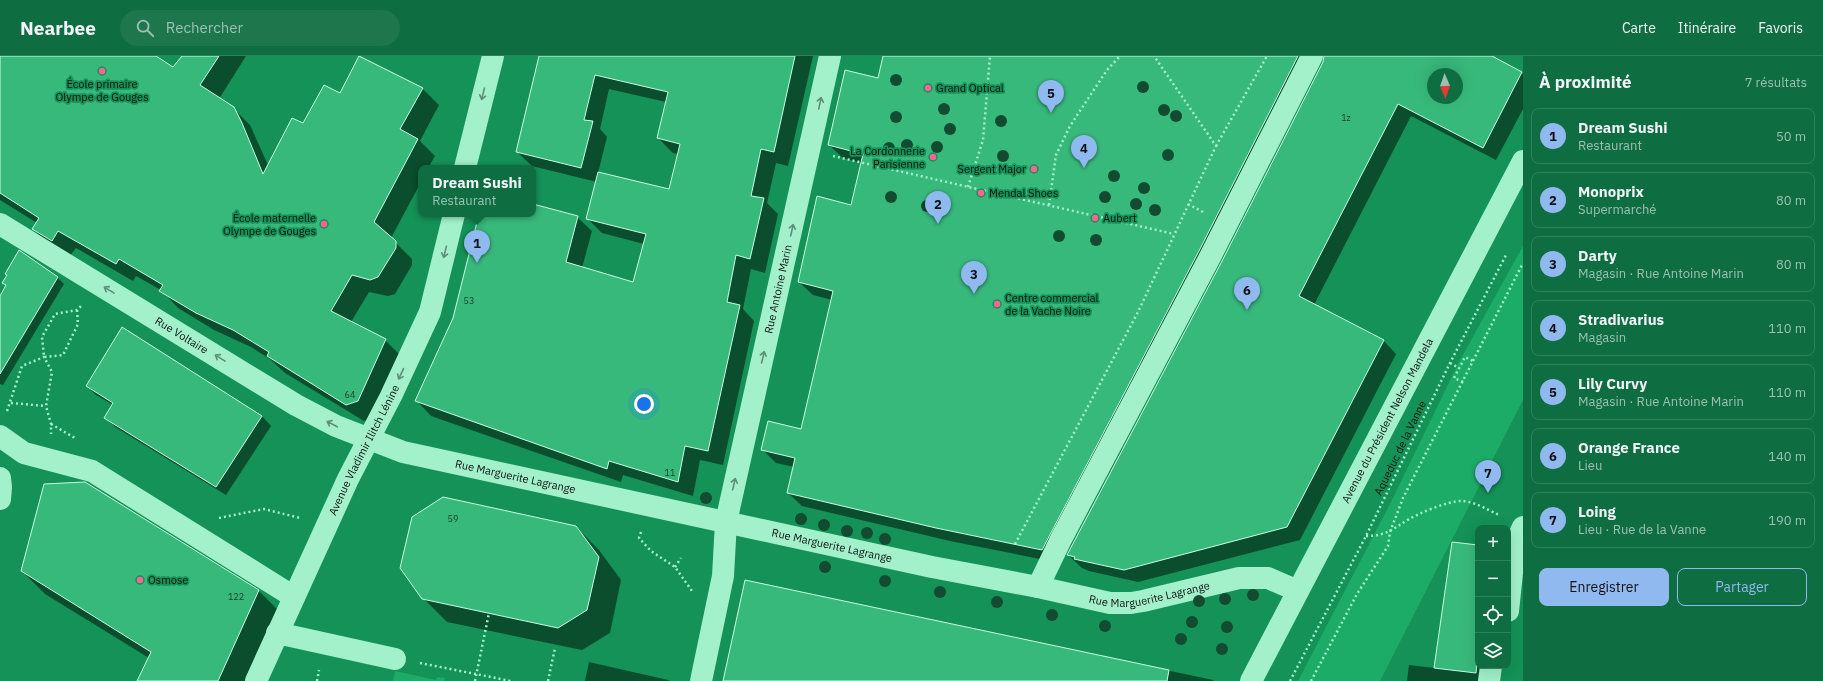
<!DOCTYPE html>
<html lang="fr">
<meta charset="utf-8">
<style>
body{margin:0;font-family:"IBM Plex Sans",sans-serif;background:#1d764c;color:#f1f3f6}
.controls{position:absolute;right:12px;bottom:12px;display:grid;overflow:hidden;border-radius:8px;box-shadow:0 4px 16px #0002}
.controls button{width:36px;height:36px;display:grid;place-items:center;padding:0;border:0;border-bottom:1px solid #2f815a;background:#0f6e41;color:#f1f3f6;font:20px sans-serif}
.compass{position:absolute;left:1427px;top:12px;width:36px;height:36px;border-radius:50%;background:#0f6e41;box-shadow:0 4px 16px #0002;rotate:178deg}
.you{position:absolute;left:644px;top:348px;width:14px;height:14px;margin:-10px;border:3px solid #fff;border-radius:50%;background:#1a73e8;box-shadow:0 0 0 6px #1a73e833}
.badge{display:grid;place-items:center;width:26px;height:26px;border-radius:50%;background:#90b9f0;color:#111;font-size:13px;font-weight:700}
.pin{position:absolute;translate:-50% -33px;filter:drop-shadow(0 1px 2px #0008)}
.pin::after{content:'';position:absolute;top:21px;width:14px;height:12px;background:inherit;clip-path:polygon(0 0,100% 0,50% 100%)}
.popup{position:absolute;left:418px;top:109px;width:118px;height:52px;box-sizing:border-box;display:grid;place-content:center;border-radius:8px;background:#0f6e41;filter:drop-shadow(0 1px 3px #0005);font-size:13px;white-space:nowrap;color:#9bc0b1}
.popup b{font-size:15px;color:#f1f3f6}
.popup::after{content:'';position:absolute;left:50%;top:100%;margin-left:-8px;border:8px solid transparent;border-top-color:#0f6e41}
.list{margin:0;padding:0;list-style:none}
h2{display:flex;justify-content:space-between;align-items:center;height:52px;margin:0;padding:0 16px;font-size:17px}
h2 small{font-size:13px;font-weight:400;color:#9bc0b1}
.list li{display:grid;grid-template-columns:26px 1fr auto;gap:12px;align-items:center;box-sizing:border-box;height:56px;margin:0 8px 8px;padding:0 8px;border:1px solid #2f815a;border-radius:8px}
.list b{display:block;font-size:15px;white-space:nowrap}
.list p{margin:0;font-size:13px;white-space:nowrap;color:#9bc0b1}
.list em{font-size:13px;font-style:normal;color:#9bc0b1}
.actions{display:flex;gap:8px;padding:12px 16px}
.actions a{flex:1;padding:9px 0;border:1px solid #90b9f0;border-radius:8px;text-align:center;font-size:14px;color:#90b9f0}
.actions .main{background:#90b9f0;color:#111}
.icon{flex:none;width:22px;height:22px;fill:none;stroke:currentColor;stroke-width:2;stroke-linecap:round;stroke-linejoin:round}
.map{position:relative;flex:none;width:1523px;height:625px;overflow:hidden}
header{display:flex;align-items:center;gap:24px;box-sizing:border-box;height:56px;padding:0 20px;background:#0f6e41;border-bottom:1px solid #2f815a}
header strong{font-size:19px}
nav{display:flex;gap:22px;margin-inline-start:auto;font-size:14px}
.search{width:280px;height:36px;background:#1d764c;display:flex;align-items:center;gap:10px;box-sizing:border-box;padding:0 14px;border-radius:22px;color:#9bc0b1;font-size:15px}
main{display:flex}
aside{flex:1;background:#0f6e41}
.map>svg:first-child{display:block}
</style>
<header>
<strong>Nearbee</strong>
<div class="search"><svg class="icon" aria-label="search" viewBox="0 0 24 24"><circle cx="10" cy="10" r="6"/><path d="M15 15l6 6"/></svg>Rechercher</div>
<nav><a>Carte</a><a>Itinéraire</a><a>Favoris</a></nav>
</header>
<main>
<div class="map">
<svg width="1523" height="625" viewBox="0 0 1523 625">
<rect width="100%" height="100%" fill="#149257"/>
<g fill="#1dac67">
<polygon points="1523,190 1523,344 1380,625 1298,625 1391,446 1459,306"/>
<polygon points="395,615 436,624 437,621 445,622 444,625 393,625"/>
</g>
<g fill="#0007" fill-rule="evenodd">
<polygon points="0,0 154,0 173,12 184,0 246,0 219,43 233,52 250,69 268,109 303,69 340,39 422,32 439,49 420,85 435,100 428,112 421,112 421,126 391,182 412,203 412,209 395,238 388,240 369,236 351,266 385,284 402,301 375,362 364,365 285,317 270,303 251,291 214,274 178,252 161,234 136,220 133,225 76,192 69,201 50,190 33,173 37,167 0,144"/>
<path d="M 544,0 L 813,0 L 788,110 L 776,107 L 767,147 L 778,158 L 765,217 L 751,213 L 743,253 L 754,265 L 723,409 L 700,404 L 693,440 L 623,419 L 621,426 L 431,360 L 417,345 L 454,262 L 480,158 L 533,158 L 533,149 L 577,161 L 592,175 L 582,212 L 634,227 L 644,188 L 602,177 L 587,162 L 597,126 L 532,110 L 517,96 ZM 609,33 L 666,46 L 658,82 L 673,97 L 678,98 L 670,135 L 598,117 L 607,81 L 600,73 Z"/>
<path d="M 884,0 L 1489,0 L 1523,18 L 1523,53 L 1496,104 L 1411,60 L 1314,249 L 1383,284 L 1396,298 L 1300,484 L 1138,526 L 1089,515 L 1082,512 L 1068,499 L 1223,205 L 1324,6 L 1325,0 L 1319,2 L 1055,506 L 950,485 L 802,450 L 788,437 L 794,411 L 776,407 L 763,394 L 802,374 L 832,244 L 813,239 L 799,226 L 852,150 L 862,107 L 843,102 L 829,89 L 879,23 ZM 1433,18 L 1457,18 L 1457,42 L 1433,42 Z"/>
<polygon points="26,202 58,222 64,228 3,329 0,328 0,250"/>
<polygon points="87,330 262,360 271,370 226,439 115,371 106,361 113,349 96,339"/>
<polygon points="576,471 599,494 621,524 610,577 582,594 447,566 423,542"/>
<polygon points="1453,487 1478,490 1478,610 1501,610 1499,625 1407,625 1409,609 1435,612"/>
<polygon points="22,515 259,535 282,558 251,625 138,625 149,602 45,538"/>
<polygon points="745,525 1213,624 1214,625 724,625"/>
<polygon points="589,606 668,624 670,625 585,625"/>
</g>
<g fill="#38b97c" stroke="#c9fce3" fill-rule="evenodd">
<polygon points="0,0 156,0 173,11 182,0 219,0 200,29 234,51 242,67 263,118 292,62 303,67 324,29 340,37 359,0 423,32 400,73 418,83 374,166 396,185 396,192 378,221 370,224 352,219 331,255 386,283 358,345 346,349 267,300 269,296 233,274 196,257 159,235 163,229 119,203 116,208 58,175 52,185 32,173 39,162 0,137"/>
<polygon points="539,0 795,0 774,96 761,93 751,140 764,142 750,203 736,199 727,246 740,249 708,395 685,390 678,426 609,405 607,413 415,345 453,262 479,158 533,158 533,148 578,160 566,206 633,226 646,178 586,163 598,116 669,133 680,88 657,82 668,36 595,19 584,64 593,65 581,112 516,96"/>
<polygon points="883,0 1298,0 1200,193 1042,494 936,472 787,437 795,402 761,394 768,365 801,373 833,235 798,226 817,140 851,149 863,98 828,89 845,14 878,22"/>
<path d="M 1324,0 L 1492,0 L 1522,16 L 1483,92 L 1398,48 L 1299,240 L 1384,284 L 1287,471 L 1124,514 L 1074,503 L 1075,501 L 1067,499 L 1222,205 L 1323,6 ZM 1433,18 L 1457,18 L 1457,42 L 1433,42 Z"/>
<polygon points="19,194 58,221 0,318 0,240 6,229 2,227 7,219 5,218"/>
<polygon points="122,271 262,360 216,431 104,362 113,347 86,330"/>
<polygon points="85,426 259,534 218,625 137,625 151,596 21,515 44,428"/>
<polygon points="443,441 576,470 599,501 587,554 558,572 422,543 400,512 412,461"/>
<polygon points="1452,486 1478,489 1478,600 1476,617 1434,612"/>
<polygon points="745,524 1169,614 1167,625 723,625"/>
</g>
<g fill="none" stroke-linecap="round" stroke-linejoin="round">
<g stroke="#a2f1cb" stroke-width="2.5" stroke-dasharray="2 3" stroke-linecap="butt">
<polyline points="1216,90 1267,0"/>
<polyline points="833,100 1174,178"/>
<polyline points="968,131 983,84 990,0"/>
<polyline points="1188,148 1203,156"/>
<polyline points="1049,149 1056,99 1070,70 1107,14 1120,0"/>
<polyline points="77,254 78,268 63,299 44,301 42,281 55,258 77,254 82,249"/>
<polyline points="1450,307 1459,312"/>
<polyline points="1463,326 1454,322 1465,301 1473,305"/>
<polyline points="11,347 46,350"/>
<polyline points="7,355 22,310 44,301 52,316 46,350 51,368 51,378"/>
<polyline points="51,368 75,382"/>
<polyline points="219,462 264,453 300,462"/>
<polyline points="641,476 639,482 651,495 675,511 692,535"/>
<path d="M 1366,480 C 1386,480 1393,473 1409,463 C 1420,457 1448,445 1461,445 C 1474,445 1488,454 1499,459"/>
<polyline points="1015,488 1138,256 1216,90 1154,0"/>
<polyline points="675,511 681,502"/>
<polyline points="420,607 511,625"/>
<polyline points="317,625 319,614"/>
<polyline points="475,625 489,557"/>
<polyline points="548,625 555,592"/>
<polyline points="1290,625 1366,480 1450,307 1506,199"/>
<polyline points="1311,625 1357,538 1388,490 1390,476 1403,442 1523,207"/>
</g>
<g stroke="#a2f1cb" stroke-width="22">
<polyline points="465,112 493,0"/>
<path id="s1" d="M 0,168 L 296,349 L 336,370 L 403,396 L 932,511 L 1038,531 L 1110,547 L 1131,547 L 1143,545 L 1239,522 L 1268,522 L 1298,535"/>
<polyline points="0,380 24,397 92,415 294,541"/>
<polyline points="0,422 1,431 0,443"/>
<polyline points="1038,531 1061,483 1211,199 1312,0"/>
<polyline points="1508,555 1515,488 1523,471"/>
<polyline points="277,577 395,603"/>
<path id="s2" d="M 256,625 L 348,423 L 391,340 L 430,256 L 454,158"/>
<path id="s3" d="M 701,625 L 723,520 L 726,466 L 830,0"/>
<path id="s4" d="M 1251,625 L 1523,105"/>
<polyline points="1489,625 1491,610"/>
</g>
</g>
<g fill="#124b30">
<circle cx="896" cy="24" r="6"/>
<circle cx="1143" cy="31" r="6"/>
<circle cx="944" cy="53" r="6"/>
<circle cx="1164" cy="54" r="6"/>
<circle cx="1176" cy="60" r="6"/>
<circle cx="896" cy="61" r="6"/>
<circle cx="1001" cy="65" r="6"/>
<circle cx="950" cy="73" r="6"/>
<circle cx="907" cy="89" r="6"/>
<circle cx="937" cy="91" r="6"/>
<circle cx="889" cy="92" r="6"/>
<circle cx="1168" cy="99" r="6"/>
<circle cx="1003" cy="100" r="6"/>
<circle cx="1114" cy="120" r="6"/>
<circle cx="1144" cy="132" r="6"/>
<circle cx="891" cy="141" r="6"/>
<circle cx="1105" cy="141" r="6"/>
<circle cx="1136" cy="148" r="6"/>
<circle cx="927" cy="150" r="6"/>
<circle cx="1155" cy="154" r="6"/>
<circle cx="1059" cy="180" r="6"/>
<circle cx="1096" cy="184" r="6"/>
<circle cx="706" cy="442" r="6"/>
<circle cx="801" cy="463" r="6"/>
<circle cx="824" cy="469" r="6"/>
<circle cx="847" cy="475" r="6"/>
<circle cx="867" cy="477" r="6"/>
<circle cx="885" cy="483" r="6"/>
<circle cx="825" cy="511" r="6"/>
<circle cx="885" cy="525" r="6"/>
<circle cx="940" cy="536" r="6"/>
<circle cx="1253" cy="539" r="6"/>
<circle cx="1225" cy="543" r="6"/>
<circle cx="1199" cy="545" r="6"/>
<circle cx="997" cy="546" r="6"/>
<circle cx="1052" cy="559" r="6"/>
<circle cx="1192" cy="566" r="6"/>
<circle cx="1105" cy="570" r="6"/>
<circle cx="1227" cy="571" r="6"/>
<circle cx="1181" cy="583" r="6"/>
<circle cx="1222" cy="593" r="6"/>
</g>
<defs><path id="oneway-shaft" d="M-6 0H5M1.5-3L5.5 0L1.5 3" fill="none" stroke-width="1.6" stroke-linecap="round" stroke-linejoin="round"/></defs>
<g stroke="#618c77">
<use href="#oneway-shaft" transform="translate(483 38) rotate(104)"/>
<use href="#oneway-shaft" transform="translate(820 47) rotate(-78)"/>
<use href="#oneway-shaft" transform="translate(792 174) rotate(-77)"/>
<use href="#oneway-shaft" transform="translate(445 196) rotate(104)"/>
<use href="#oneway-shaft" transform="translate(109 234) rotate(-148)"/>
<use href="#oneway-shaft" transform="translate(763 301) rotate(-77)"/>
<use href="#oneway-shaft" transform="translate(220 302) rotate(-148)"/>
<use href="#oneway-shaft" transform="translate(401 318) rotate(115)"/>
<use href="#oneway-shaft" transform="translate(332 368) rotate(-152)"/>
<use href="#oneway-shaft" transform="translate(734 428) rotate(-77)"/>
</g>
<g fill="#ff6294" stroke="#149257" stroke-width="1.5">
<circle cx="102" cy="15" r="4"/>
<circle cx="928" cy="32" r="4"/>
<circle cx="933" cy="101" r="4"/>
<circle cx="1034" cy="113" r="4"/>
<circle cx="981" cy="137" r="4"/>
<circle cx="1095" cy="162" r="4"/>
<circle cx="324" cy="168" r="4"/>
<circle cx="997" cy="248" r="4"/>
<circle cx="140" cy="524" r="4"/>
</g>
<g text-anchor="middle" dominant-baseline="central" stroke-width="3.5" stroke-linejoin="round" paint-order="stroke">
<g font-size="9" fill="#1b3b2c">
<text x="1346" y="61">1z</text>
<text x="469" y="244">53</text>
<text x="350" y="338">64</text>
<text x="670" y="416">11</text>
<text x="453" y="462">59</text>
<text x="236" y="540">122</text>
</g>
<g font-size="11" fill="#111" stroke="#149257" text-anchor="start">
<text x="102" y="28" text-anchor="middle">École primaire<tspan x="102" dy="13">Olympe de Gouges</tspan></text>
<text x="936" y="32">Grand Optical</text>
<text x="925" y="95" text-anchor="end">La Cordonnerie<tspan x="925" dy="13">Parisienne</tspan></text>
<text x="1026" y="113" text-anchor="end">Sergent Major</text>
<text x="989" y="137">Mendal Shoes</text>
<text x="316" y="162" text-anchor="end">École maternelle<tspan x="316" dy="13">Olympe de Gouges</tspan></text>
<text x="1103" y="162">Aubert</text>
<text x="1005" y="242">Centre commercial<tspan x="1005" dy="13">de la Vache Noire</tspan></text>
<text x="148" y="524">Osmose</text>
</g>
<g font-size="11" fill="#111" stroke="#149257">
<text stroke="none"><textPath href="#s3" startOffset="400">Rue Antoine Marin</textPath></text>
<text stroke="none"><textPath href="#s1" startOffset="213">Rue Voltaire</textPath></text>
<text stroke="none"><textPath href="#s4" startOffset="294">Avenue du Président Nelson Mandela</textPath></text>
<text transform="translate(1400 392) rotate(-64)">Aqueduc de la Vanne</text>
<text stroke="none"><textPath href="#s2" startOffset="255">Avenue Vladimir Ilitch Lénine</textPath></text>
<text stroke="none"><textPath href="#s1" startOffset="579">Rue Marguerite Lagrange</textPath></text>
<text stroke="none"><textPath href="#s1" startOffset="903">Rue Marguerite Lagrange</textPath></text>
<text stroke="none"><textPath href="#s1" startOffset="1227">Rue Marguerite Lagrange</textPath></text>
</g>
</g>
</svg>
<div class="controls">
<button>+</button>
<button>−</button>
<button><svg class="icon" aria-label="locate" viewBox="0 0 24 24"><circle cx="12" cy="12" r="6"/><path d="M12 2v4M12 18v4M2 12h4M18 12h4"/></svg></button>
<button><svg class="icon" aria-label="layers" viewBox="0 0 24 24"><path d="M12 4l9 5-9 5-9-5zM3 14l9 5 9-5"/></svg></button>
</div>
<svg class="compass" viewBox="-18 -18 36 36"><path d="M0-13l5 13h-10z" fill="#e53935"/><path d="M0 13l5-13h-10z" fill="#9bc0b1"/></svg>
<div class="you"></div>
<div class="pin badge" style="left:477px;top:207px">1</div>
<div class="popup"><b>Dream Sushi</b>Restaurant</div>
<div class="pin badge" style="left:938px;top:168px">2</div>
<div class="pin badge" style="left:974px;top:238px">3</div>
<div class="pin badge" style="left:1084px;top:112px">4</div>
<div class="pin badge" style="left:1051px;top:57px">5</div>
<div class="pin badge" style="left:1247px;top:254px">6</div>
<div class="pin badge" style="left:1488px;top:437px">7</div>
</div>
<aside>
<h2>À proximité<small>7 résultats</small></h2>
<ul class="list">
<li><span class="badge">1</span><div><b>Dream Sushi</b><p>Restaurant</p></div><em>50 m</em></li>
<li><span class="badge">2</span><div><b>Monoprix</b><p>Supermarché</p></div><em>80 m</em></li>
<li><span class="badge">3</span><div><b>Darty</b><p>Magasin · Rue Antoine Marin</p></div><em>80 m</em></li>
<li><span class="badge">4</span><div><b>Stradivarius</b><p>Magasin</p></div><em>110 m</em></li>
<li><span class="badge">5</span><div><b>Lily Curvy</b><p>Magasin · Rue Antoine Marin</p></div><em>110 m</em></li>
<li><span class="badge">6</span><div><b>Orange France</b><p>Lieu</p></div><em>140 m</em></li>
<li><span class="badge">7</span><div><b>Loing</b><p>Lieu · Rue de la Vanne</p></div><em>190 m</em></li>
</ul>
<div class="actions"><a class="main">Enregistrer</a><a>Partager</a></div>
</aside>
</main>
